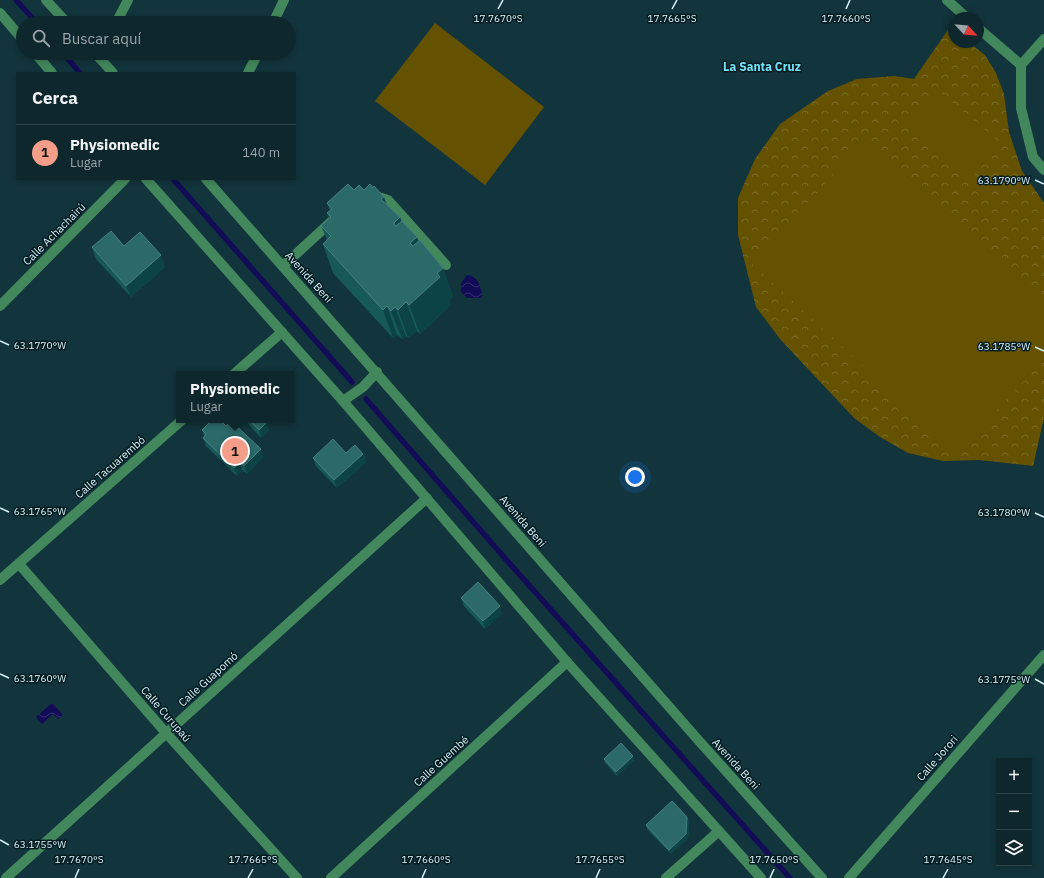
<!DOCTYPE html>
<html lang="es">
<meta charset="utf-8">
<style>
body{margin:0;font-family:"IBM Plex Sans",sans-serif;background:#172f35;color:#f1f3f6}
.controls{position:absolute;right:12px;bottom:12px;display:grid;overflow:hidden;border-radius:0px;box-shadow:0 2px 6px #0003}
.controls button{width:36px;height:36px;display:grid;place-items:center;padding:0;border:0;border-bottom:1px solid #2e4449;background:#0e272d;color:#f1f3f6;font:20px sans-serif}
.compass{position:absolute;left:948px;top:12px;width:36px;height:36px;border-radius:50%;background:#0e272d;box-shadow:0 2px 6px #0003;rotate:116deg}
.you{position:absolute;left:635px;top:477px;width:14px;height:14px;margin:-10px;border:3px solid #fff;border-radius:50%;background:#1a73e8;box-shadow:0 0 0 6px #1a73e833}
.badge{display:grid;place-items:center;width:26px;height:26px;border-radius:50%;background:#f49e89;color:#111;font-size:13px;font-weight:700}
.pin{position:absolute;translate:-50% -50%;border:2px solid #fff;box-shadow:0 1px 4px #0006}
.popup{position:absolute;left:176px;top:371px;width:118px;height:52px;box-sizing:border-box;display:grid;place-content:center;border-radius:0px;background:#0e272d;filter:drop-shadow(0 1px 3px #0005);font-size:13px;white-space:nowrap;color:#9ba5aa}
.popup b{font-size:15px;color:#f1f3f6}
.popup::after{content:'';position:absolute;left:50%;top:100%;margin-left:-8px;border:8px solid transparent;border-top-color:#0e272d}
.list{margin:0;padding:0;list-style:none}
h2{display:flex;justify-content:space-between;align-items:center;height:52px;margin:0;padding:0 16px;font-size:17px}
h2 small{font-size:13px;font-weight:400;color:#9ba5aa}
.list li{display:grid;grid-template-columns:26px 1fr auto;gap:12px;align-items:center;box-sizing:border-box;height:56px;padding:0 16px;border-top:1px solid #2e4449}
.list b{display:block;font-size:15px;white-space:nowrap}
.list p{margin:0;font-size:13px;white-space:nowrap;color:#9ba5aa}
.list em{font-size:13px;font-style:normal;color:#9ba5aa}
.icon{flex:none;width:22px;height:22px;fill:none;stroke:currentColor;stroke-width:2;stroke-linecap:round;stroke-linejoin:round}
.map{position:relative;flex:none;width:1044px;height:878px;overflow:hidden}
.search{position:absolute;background:#0e272d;box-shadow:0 2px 6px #0003;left:16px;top:16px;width:280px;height:44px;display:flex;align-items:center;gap:10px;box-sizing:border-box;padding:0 14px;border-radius:22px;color:#9ba5aa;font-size:15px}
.panel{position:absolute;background:#0e272d;box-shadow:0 2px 6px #0003;left:16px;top:72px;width:280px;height:108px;border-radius:0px}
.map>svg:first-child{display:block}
</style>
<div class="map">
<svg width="1044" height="878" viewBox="0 0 1044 878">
<defs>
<pattern id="forest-crowns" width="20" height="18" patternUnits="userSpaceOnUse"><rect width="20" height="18" fill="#645200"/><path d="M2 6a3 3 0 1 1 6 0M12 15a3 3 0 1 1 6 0" fill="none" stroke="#7a6c26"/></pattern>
<pattern id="water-waves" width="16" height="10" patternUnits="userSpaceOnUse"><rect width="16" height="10" fill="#120c56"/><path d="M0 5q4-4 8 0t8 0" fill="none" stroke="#34306f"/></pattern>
</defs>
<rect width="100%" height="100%" fill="#12343c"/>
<polygon fill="url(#forest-crowns)" points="952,24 954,27 954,42 968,42 985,55 996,73 1004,94 1009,132 1022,171 1044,203 1044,418 1033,466 979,460 943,461 908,453 880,437 854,418 780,339 756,307 738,235 738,198 755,159 780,124 828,91 857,79 894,76 914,79"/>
<g fill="#645200">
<polygon points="435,23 544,107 485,185 375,101"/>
<polygon points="936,88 1001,144 970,180 905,124"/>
<polygon points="867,138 1044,303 1044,359 957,453 752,263"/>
</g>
<g fill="url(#water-waves)">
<path d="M 467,275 C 479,276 481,288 482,298 L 467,298 L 461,292 L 461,283 Z"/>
<polygon points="52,703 63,715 58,719 53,714 42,724 36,717"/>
</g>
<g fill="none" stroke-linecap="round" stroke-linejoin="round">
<g stroke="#120c56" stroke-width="5.5">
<polyline points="16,0 37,23"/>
<polyline points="63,53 80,73"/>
<polyline points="173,179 352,382"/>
<polyline points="366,399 503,556 790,878"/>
</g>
<g stroke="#43885c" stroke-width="10">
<polyline points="46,0 67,23"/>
<polyline points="947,0 967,18"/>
<polyline points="0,13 23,40"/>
<polyline points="116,23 128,0"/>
<polyline points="273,23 284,0"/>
<polyline points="978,28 1021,65 1021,108 1033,157 1044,170"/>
<polyline points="35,53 52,73"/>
<polyline points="95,53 113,73"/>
<polyline points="1021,65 1044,39"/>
<polyline points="248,73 258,53"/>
<polyline points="146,179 343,401 567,662 761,878"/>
<polyline points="206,179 700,742 822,878"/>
<polyline points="372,195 388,200 446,265"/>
<polyline points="283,266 332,221"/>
<polyline points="0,306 125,179"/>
<polyline points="234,374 282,332"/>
<polyline points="343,401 363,387 377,372"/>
<polyline points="19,564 166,733 297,878"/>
<polyline points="0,580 182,420"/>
<polyline points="6,878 427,498"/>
<polyline points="331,878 567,662"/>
<polyline points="666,878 719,831"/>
<polyline points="849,878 1044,655"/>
</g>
</g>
<g fill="#175958">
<polygon points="354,190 364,190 386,204 419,241 443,268 453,297 449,300 451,305 420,334 417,331 408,338 406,336 402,339 397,335 393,338 333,273 323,244 327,240 321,226 329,219 327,213 330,211 327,203"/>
<polygon points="124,246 165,267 131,297 96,259 92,247"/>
<polygon points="245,420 267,420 265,421 269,430 261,438"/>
<polygon points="226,426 263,457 247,474 242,470 237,476 206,446 203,438 204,436 202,430"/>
<polygon points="346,453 363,454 366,462 337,488 316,466 313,458"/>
<polygon points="461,598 502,613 485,629 464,606"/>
<polygon points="604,759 634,760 617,776 605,763"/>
<polygon points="689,822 688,838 671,854 647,829 646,825"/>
</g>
<g fill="#0c4346">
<polygon points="384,197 394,225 381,199"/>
<polygon points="400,217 411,246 394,223"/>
<polygon points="417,237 428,266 410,243"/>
<polygon points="161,255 165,267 131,297 126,286"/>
<polygon points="443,268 453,297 449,300 451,305 420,334 409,305 437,273"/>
<polygon points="406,302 417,331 408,338 398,310"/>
<polygon points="387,306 397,335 393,338 383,310"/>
<polygon points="395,307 406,336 402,339 391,311"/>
<polygon points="266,423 269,430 261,438 259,430"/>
<polygon points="261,449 263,457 247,474 244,466"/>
<polygon points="363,454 366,462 337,488 334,480"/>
<polygon points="240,462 242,470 237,476 234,468"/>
<polygon points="500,606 502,613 485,629 483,621"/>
<polygon points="633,756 634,760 617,776 616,772"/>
<polygon points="687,817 689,822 688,838 671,854 669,850"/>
</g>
<g fill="#2c6a6a" stroke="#478081">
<polygon points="348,184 354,190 359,185 364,190 370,184 373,188 374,186 384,197 381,199 400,217 394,223 396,226 402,221 417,237 410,243 413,246 420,240 443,268 437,273 440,277 409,305 406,302 398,310 395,307 391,311 387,306 383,310 323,244 331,236 321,226 331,217 327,213 332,209 327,203"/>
<polygon points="111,231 124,246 140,232 161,255 126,286 92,247"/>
<polygon points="212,420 220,420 226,426 231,421 261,449 244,466 240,462 234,468 203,438 206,434 202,430"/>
<polygon points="249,420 264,420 266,423 259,430"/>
<polygon points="333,439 346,453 355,445 363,454 334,480 313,458"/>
<polygon points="478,582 500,606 483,621 461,598"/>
<polygon points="621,743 633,756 616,772 604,759"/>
<polygon points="672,801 687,817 686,834 669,850 646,825"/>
</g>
<path fill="none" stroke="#daf6fd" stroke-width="1.5" d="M 498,9 L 503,0M 672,9 L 677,0M 846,9 L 850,0M 1035,180 L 1044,184M 0,341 L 9,345M 1035,347 L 1044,351M 0,508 L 9,512M 1035,513 L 1044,517M 0,674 L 9,678M 1035,679 L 1044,684M 0,840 L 9,845M 75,878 L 79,869M 248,878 L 253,869M 422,878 L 426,869M 596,878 L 600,869M 770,878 L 774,869M 943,878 L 948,869"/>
<g text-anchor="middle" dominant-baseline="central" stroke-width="3" stroke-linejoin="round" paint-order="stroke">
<g font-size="11" fill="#daf6fd" stroke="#041b20">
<text transform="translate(54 234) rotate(-45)">Calle Achachairú</text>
<text transform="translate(309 277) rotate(48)">Avenida Beni</text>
<text transform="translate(110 467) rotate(-41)">Calle Tacuarembó</text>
<text transform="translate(523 521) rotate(49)">Avenida Beni</text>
<text transform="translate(208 679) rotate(-42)">Calle Guapomó</text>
<text transform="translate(166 714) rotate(49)">Calle Curupaú</text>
<text transform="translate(937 758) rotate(-49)">Calle Jorori</text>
<text transform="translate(441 761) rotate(-42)">Calle Guembé</text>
<text transform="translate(736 764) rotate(48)">Avenida Beni</text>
</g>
<g font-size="12" font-weight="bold" fill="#75e0f8" stroke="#041b20">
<text x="762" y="66">La Santa Cruz</text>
</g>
</g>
<g font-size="10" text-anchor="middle" fill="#daf6fd" stroke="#041b20" stroke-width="3" stroke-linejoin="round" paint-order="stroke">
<text x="498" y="22">17.7670°S</text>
<text x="672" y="22">17.7665°S</text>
<text x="846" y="22">17.7660°S</text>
<text x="1004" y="184">63.1790°W</text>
<text x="40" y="349">63.1770°W</text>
<text x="1004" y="350">63.1785°W</text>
<text x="40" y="515">63.1765°W</text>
<text x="1004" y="516">63.1780°W</text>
<text x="40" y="682">63.1760°W</text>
<text x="1004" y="683">63.1775°W</text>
<text x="40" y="848">63.1755°W</text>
<text x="79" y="863">17.7670°S</text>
<text x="253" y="863">17.7665°S</text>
<text x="426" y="863">17.7660°S</text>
<text x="600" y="863">17.7655°S</text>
<text x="774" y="863">17.7650°S</text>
<text x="948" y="863">17.7645°S</text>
</g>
</svg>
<div class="controls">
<button>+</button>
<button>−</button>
<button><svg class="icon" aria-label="layers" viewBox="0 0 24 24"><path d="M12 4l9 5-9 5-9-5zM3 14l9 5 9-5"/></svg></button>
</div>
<svg class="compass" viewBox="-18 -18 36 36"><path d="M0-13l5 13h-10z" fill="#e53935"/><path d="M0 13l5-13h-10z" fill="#9ba5aa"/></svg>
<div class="you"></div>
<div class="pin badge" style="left:235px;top:451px">1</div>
<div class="popup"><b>Physiomedic</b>Lugar</div>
<div class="search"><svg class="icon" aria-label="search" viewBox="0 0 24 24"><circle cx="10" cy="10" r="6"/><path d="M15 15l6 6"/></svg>Buscar aquí</div>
<section class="panel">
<h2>Cerca<small></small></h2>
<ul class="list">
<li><span class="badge">1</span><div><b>Physiomedic</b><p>Lugar</p></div><em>140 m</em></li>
</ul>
</section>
</div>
